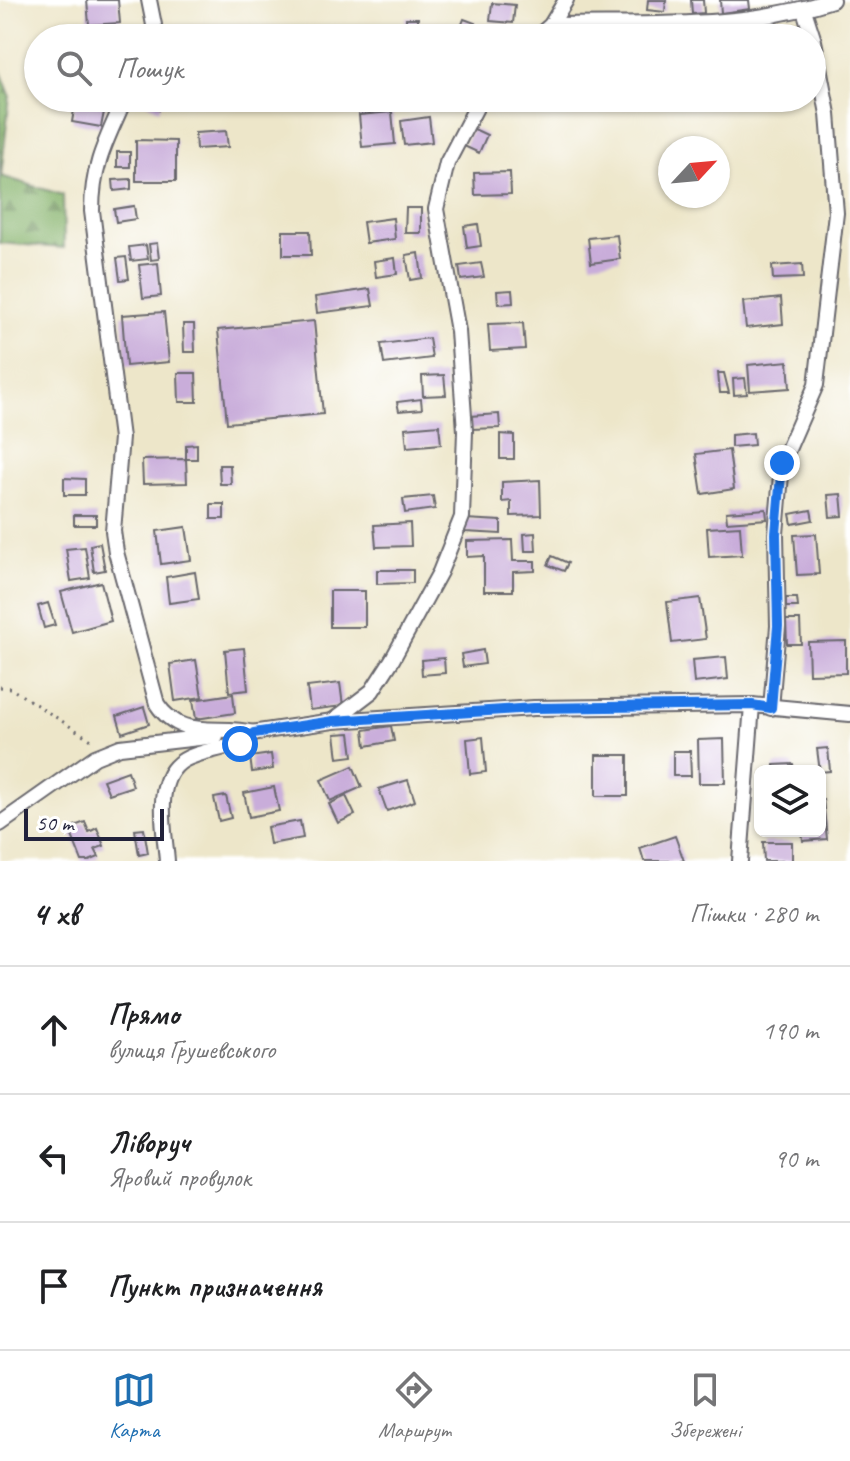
<!DOCTYPE html>
<html lang="uk">
<meta charset="utf-8">
<style>
body{margin:0;font-family:Caveat,sans-serif;background:#f2f2f2;color:#202124}
.controls{position:absolute;right:24px;bottom:24px;display:grid;overflow:hidden;border-radius:12px;box-shadow:0 2px 6px #0004}
.controls button{width:72px;height:72px;display:grid;place-items:center;padding:0;border:0;border-bottom:2px solid #e0e0e0;background:#fff;color:#202124;font:40px sans-serif}
.compass{position:absolute;left:658px;top:136px;width:72px;height:72px;border-radius:50%;background:#fff;box-shadow:0 2px 6px #0004;rotate:64deg}
.scale{position:absolute;left:24px;bottom:20px;width:140px;box-sizing:border-box;padding-left:8px;border:4px solid #22223b;border-top:0;font-size:22px;line-height:28px;white-space:nowrap;color:#22223b;-webkit-text-stroke:6px #fff;paint-order:stroke}
.stop{position:absolute;width:24px;height:24px;margin:-18px;border:6px solid #1a73e8;border-radius:50%;background:#fff}
.stop.end{background:#1a73e8;border-color:#fff;box-shadow:0 2px 8px #0008}
.list{margin:0;padding:0;list-style:none}
h2{display:flex;justify-content:space-between;align-items:center;height:104px;margin:0;padding:0 32px;font-size:34px}
h2 small{font-size:26px;font-weight:400;color:#757577}
.list li{display:grid;grid-template-columns:52px 1fr auto;gap:24px;align-items:center;box-sizing:border-box;height:128px;padding:0 32px;border-top:2px solid #e0e0e0}
.list b{display:block;font-size:30px;white-space:nowrap}
.list p{margin:0;font-size:26px;white-space:nowrap;color:#757577}
.list em{font-size:26px;font-style:normal;color:#757577}
.icon{flex:none;width:44px;height:44px;fill:none;stroke:currentColor;stroke-width:2;stroke-linecap:round;stroke-linejoin:round}
.map{position:relative;flex:none;width:850px;height:861px;overflow:hidden}
.search{position:absolute;background:#fff;box-shadow:0 2px 6px #0004;left:24px;right:24px;top:24px;height:88px;display:flex;align-items:center;gap:20px;box-sizing:border-box;padding:0 28px;border-radius:44px;color:#757577;font-size:30px}
.sheet{height:488px;background:#fff}
nav{display:flex;justify-content:space-around;align-items:center;box-sizing:border-box;height:112px;border-top:2px solid #e0e0e0;background:#fff;font-size:22px;color:#757577}
nav a{display:grid;justify-items:center;gap:4px}
nav .on{color:#1f6fb2}
.map>svg:first-child{display:block}
</style>
<div class="map">
<svg width="850" height="861" viewBox="0 0 850 861">
<defs>
<pattern id="forest-firs" width="22" height="20" patternUnits="userSpaceOnUse" patternTransform="scale(2)"><rect width="22" height="20" fill="#86b36c"/><path d="M5 1l3.5 6h-7zM16 11l3.5 6h-7z" fill="#6d915a"/></pattern>
</defs>
<rect width="100%" height="100%" fill="#fff"/>
<filter id="ink" filterUnits="userSpaceOnUse"><feTurbulence type="fractalNoise" baseFrequency=".0125" numOctaves="2"/><feDisplacementMap in="SourceGraphic" scale="16" xChannelSelector="R" yChannelSelector="G"/><feConvolveMatrix kernelMatrix="1 2 1 2 8 2 1 2 1" color-interpolation-filters="sRGB"/></filter>
<filter id="wash" filterUnits="userSpaceOnUse"><feTurbulence type="fractalNoise" baseFrequency=".006" numOctaves="4" result="noise"/><feDisplacementMap in="SourceGraphic" scale="32" xChannelSelector="R" yChannelSelector="G"/><feGaussianBlur stdDeviation="1.8" result="paint"/><feColorMatrix in="noise" values="0 0 0 0 0 0 0 0 0 0 0 0 0 0 0 0 0 1.4 0 .05"/><feComposite in="paint" operator="in"/></filter>
<g filter="url(#wash)">
<rect width="100%" height="100%" fill="#ede6c9"/>
<polygon fill="url(#forest-firs)" stroke="#546a54" stroke-width="2" points="0,69 10,95 1,176 63,195 64,248 0,243"/>
<g id="blocks">
<g fill="#c9adda">
<polygon points="87,0 118,0 120,23 89,25"/>
<polygon points="648,0 666,0 665,12 647,10"/>
<polygon points="691,0 703,0 704,13 692,14"/>
<polygon points="720,0 749,0 750,9 721,13"/>
<polygon points="492,3 515,5 513,23 490,21"/>
<rect x="406" y="18" width="12" height="20"/>
<polygon points="464,19 475,23 470,37 459,32"/>
<polygon points="221,29 222,38 200,38 200,31"/>
<polygon points="76,98 106,102 101,127 72,122"/>
<polygon points="149,98 163,101 159,110 146,103"/>
<polygon points="392,112 395,144 362,147 359,115"/>
<polygon points="429,117 432,142 404,145 401,121"/>
<polygon points="472,128 487,135 479,153 464,146"/>
<polygon points="226,131 228,147 196,149 195,133"/>
<polygon points="136,140 176,141 176,181 136,181"/>
<rect x="117" y="152" width="13" height="15"/>
<polygon points="510,172 511,194 475,195 474,173"/>
<polygon points="131,179 131,189 114,191 113,180"/>
<polygon points="134,206 136,219 116,222 114,209"/>
<polygon points="406,208 421,208 421,233 405,233"/>
<polygon points="393,218 395,239 366,243 363,222"/>
<polygon points="478,224 481,246 467,248 464,226"/>
<polygon points="283,231 310,231 311,255 283,255"/>
<polygon points="617,235 620,259 591,263 588,238"/>
<polygon points="157,243 159,259 151,260 149,244"/>
<polygon points="146,245 148,259 131,261 129,247"/>
<polygon points="419,253 422,278 410,280 406,255"/>
<polygon points="126,257 129,279 120,280 117,258"/>
<polygon points="395,258 397,274 376,277 374,261"/>
<polygon points="158,263 161,296 143,298 139,265"/>
<polygon points="481,263 484,277 461,280 459,266"/>
<polygon points="802,264 803,278 773,279 772,266"/>
<polygon points="370,289 373,306 317,313 315,297"/>
<polygon points="512,290 513,303 498,304 497,291"/>
<polygon points="781,298 783,324 746,328 743,302"/>
<polygon points="164,312 169,362 126,366 122,315"/>
<polygon points="314,321 323,414 227,423 218,330"/>
<polygon points="523,323 525,349 490,351 488,324"/>
<polygon points="183,324 194,324 195,352 184,352"/>
<polygon points="429,338 432,358 384,364 381,344"/>
<polygon points="788,361 790,388 750,391 748,365"/>
<polygon points="178,373 196,373 197,402 179,402"/>
<polygon points="718,373 724,373 729,393 720,393"/>
<polygon points="444,375 446,395 423,396 422,376"/>
<polygon points="745,378 747,394 734,395 733,379"/>
<polygon points="421,399 422,409 399,411 397,402"/>
<polygon points="499,414 500,428 470,429 469,416"/>
<polygon points="439,425 441,444 407,447 405,428"/>
<polygon points="753,433 754,445 731,447 731,435"/>
<polygon points="500,434 514,435 514,459 500,459"/>
<polygon points="197,444 197,459 186,459 186,445"/>
<polygon points="729,450 734,489 702,494 696,454"/>
<polygon points="186,459 187,483 143,484 142,460"/>
<polygon points="219,465 230,465 231,484 220,484"/>
<polygon points="64,478 85,479 85,495 64,495"/>
<polygon points="540,480 541,515 511,516 511,501 502,502 502,482"/>
<polygon points="841,494 843,516 830,517 828,495"/>
<polygon points="433,496 435,509 405,513 403,499"/>
<rect x="211" y="504" width="13" height="15"/>
<polygon points="766,509 767,519 727,522 726,512"/>
<polygon points="811,510 813,520 792,524 790,514"/>
<rect x="74" y="515" width="22" height="10"/>
<polygon points="465,519 501,521 501,534 465,532"/>
<polygon points="410,523 411,546 376,547 374,525"/>
<polygon points="740,526 742,555 709,557 707,528"/>
<polygon points="186,527 191,560 161,564 157,531"/>
<polygon points="535,533 536,551 525,551 524,534"/>
<polygon points="816,534 819,574 797,575 794,535"/>
<polygon points="512,540 513,561 535,561 535,571 513,572 513,591 484,591 484,556 467,557 467,541"/>
<polygon points="100,543 105,570 94,572 90,545"/>
<polygon points="85,547 90,578 71,581 66,549"/>
<polygon points="552,556 568,563 564,571 548,565"/>
<polygon points="377,570 413,570 413,583 377,584"/>
<polygon points="195,572 199,599 169,603 166,577"/>
<polygon points="101,582 111,621 72,632 61,592"/>
<rect x="330" y="591" width="35" height="36"/>
<polygon points="700,598 706,639 672,643 667,602"/>
<polygon points="786,598 797,598 798,607 786,607"/>
<polygon points="48,603 55,625 44,628 38,606"/>
<polygon points="786,620 800,620 801,644 787,644"/>
<polygon points="846,641 846,673 809,674 808,642"/>
<polygon points="244,648 248,690 229,692 225,650"/>
<polygon points="483,650 485,664 463,667 461,654"/>
<polygon points="726,657 728,679 694,683 692,660"/>
<polygon points="444,658 445,673 422,675 421,660"/>
<polygon points="196,660 202,697 175,701 170,664"/>
<polygon points="340,683 343,706 310,710 307,687"/>
<polygon points="233,694 235,713 196,719 193,700"/>
<polygon points="144,707 149,724 122,733 117,716"/>
<polygon points="391,726 394,741 366,746 364,730"/>
<polygon points="350,733 353,756 338,758 335,734"/>
<polygon points="483,737 486,772 470,774 467,739"/>
<polygon points="724,739 725,783 699,783 698,740"/>
<polygon points="828,748 830,771 820,772 817,749"/>
<polygon points="673,751 690,751 691,776 673,776"/>
<polygon points="271,754 273,769 252,772 250,757"/>
<rect x="596" y="755" width="32" height="41"/>
<polygon points="793,764 794,771 774,771 774,765"/>
<polygon points="353,766 362,787 330,801 321,780"/>
<polygon points="128,771 133,786 109,794 103,780"/>
<polygon points="408,780 415,801 387,811 379,789"/>
<polygon points="274,787 279,811 249,817 244,793"/>
<polygon points="226,796 231,818 219,821 214,798"/>
<polygon points="346,796 355,815 338,823 329,804"/>
<polygon points="823,799 827,839 803,841 802,831 820,831 820,800"/>
<polygon points="300,821 303,838 270,844 267,827"/>
<polygon points="85,822 89,832 97,828 104,846 95,849 99,857 89,861 82,861 69,828"/>
<polygon points="144,829 148,853 139,855 135,830"/>
<polygon points="675,836 684,861 644,861 640,848"/>
<polygon points="763,842 792,842 792,861 764,861"/>
</g>
</g>
</g>
<g filter="url(#ink)">
<use href="#blocks" fill-opacity="0" stroke="#69676d" stroke-width="2"/>
<g fill="none" stroke-linecap="round" stroke-linejoin="round">
<defs>
<g id="minor">
<polyline points="149,0 154,25 151,38"/>
<path d="M 551,25 C 643,23 743,30 832,0"/>
<polyline points="536,38 551,25 566,0"/>
<path d="M 125,98 C 107,139 92,165 92,211 L 121,438 L 113,531 L 116,552 L 157,704 C 181,741 217,724 254,733 C 230,752 207,747 184,760 C 152,778 165,832 167,861"/>
<polyline points="771,708 778,626 776,534 782,463 816,385 836,213 828,114 814,41 804,10"/>
<polyline points="334,720 372,691 392,660 440,572 462,517 465,431 458,331 436,209 447,163 481,98"/>
<polyline points="244,734 333,721 534,708 752,705 850,714"/>
<polyline points="0,824 95,757 120,747 216,736"/>
<polyline points="740,861 752,705"/>
</g>
</defs>
<use href="#minor" stroke="#69676d" stroke-width="18"/>
<polyline stroke="#69676d" stroke-width="3" stroke-dasharray="2 6" stroke-linecap="butt" points="0,687 10,688 93,741"/>
<use href="#minor" stroke="#fff" stroke-width="14"/>
</g>
</g>
<g fill="none" stroke-linecap="round" stroke-linejoin="round" filter="url(#ink)">
<polyline stroke="#1a73e8" stroke-width="10" points="240,744 254,733 333,721 534,708 752,705 771,708 778,626 776,534 782,463"/>
</g>
</svg>
<div class="controls">
<button><svg class="icon" aria-label="layers" viewBox="0 0 24 24"><path d="M12 4l9 5-9 5-9-5zM3 14l9 5 9-5"/></svg></button>
</div>
<svg class="compass" viewBox="-18 -18 36 36"><path d="M0-13l5 13h-10z" fill="#e53935"/><path d="M0 13l5-13h-10z" fill="#757577"/></svg>
<div class="scale">50 m</div>
<div class="stop" style="left:240px;top:744px"></div>
<div class="stop end" style="left:782px;top:463px"></div>
<div class="search"><svg class="icon" aria-label="search" viewBox="0 0 24 24"><circle cx="10" cy="10" r="6"/><path d="M15 15l6 6"/></svg>Пошук</div>
</div>
<section class="sheet">
<h2>4 хв<small>Пішки · 280 m</small></h2>
<ul class="list">
<li><svg class="icon" aria-label="ahead" viewBox="0 0 24 24"><path d="M12 20V5M6 11l6-6 6 6"/></svg><div><b>Прямо</b><p>вулиця Грушевського</p></div><em>190 m</em></li>
<li><svg class="icon" aria-label="left" viewBox="0 0 24 24"><path d="M17 20v-9H6M10 6l-5 5 5 5"/></svg><div><b>Ліворуч</b><p>Яровий провулок</p></div><em>90 m</em></li>
<li><svg class="icon" aria-label="arrive" viewBox="0 0 24 24"><path d="M6 21V4h12l-3 4 3 4H6"/></svg><div><b>Пункт призначення</b></div></li>
</ul>
</section>
<nav>
<a class="on"><svg class="icon" aria-label="map" viewBox="0 0 24 24"><path d="M3 6l6-2 6 2 6-2v14l-6 2-6-2-6 2zM9 4v14M15 6v14"/></svg>Карта</a>
<a><svg class="icon" aria-label="directions" viewBox="0 0 24 24"><path d="M12 3l9 9-9 9-9-9zM9 14v-3h6M13 9l2 2-2 2"/></svg>Маршрут</a>
<a><svg class="icon" aria-label="saved" viewBox="0 0 24 24"><path d="M7 4h10v16l-5-4-5 4z"/></svg>Збережені</a>
</nav>
